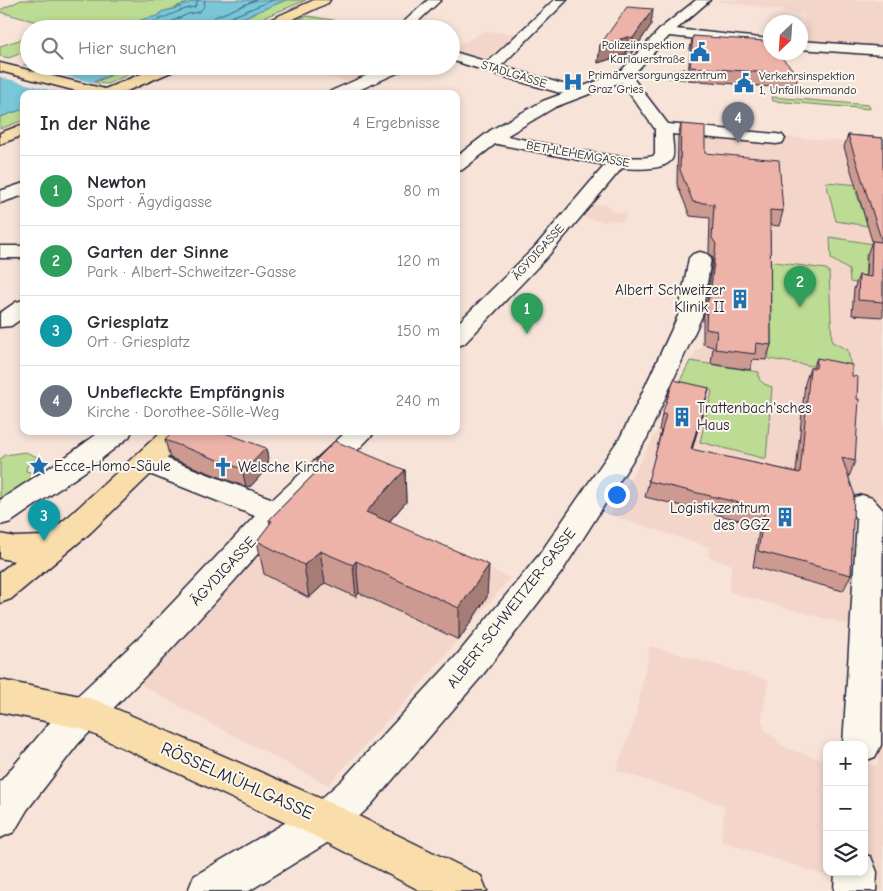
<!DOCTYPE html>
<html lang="de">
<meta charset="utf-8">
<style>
body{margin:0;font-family:"Comic Neue",sans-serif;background:#f2f2f3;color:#2b2b33}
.controls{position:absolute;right:15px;bottom:15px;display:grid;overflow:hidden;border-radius:10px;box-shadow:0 2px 8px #0003}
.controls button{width:45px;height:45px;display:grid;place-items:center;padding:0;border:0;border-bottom:1px solid #e1e1e2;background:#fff;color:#2b2b33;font:25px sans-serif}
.compass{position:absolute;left:763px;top:15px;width:45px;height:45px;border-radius:50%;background:#fff;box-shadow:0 2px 8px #0003;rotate:205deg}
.you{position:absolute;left:616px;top:494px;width:18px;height:18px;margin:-12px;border:4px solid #fff;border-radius:50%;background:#1a73e8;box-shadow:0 0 0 8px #1a73e833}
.badge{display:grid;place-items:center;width:32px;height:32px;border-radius:50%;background:#ea580c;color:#fff;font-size:16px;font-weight:700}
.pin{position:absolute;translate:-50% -41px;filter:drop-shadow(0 1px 2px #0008)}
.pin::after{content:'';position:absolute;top:26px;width:18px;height:15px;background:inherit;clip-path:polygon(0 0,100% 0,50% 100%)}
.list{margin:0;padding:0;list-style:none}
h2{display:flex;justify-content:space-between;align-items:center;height:65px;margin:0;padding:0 20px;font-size:21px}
h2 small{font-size:16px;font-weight:400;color:#7c7c81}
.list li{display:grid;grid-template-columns:32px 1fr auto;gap:15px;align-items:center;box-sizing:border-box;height:70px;padding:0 20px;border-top:1px solid #e1e1e2}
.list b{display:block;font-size:19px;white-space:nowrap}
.list p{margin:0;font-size:16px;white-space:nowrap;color:#7c7c81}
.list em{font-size:16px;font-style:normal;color:#7c7c81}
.icon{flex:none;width:28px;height:28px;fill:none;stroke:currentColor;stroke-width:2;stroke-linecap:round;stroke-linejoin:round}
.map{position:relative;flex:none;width:883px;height:891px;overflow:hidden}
.search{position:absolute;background:#fff;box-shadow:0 2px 8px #0003;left:20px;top:20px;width:440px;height:55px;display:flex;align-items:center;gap:12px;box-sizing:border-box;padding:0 18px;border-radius:28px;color:#7c7c81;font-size:19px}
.panel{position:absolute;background:#fff;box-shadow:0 2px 8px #0003;left:20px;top:90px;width:440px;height:345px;border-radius:10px}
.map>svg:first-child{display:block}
</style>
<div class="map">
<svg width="883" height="891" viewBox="0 0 883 891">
<rect width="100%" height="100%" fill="#f7e3d8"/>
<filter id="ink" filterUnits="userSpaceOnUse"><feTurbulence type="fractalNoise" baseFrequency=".02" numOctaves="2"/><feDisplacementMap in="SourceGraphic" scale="10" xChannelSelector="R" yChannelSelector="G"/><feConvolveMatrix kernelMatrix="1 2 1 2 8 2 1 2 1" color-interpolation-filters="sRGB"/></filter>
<g filter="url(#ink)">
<g fill="#f4d5ca">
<polygon points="715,0 883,0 883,53 810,48 803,14"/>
<polygon points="303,15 390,29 271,29"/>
<polygon points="484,31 515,34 487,59 451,51 451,47 465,42"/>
<polygon points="251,66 371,66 362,75 350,82 281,66 272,70"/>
<polygon points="678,131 761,135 883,145 883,891 860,891 830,877 721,841 725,806 616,770 635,719 650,646 768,680 762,720 765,730 786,748 827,761 827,872 864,872 864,765 878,765 882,634 729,592 732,565 708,557 709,547 610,515 657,432 677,384 696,351 701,347 710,219 689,217 676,184"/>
<polygon points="598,204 611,206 610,211 626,213 623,222 608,220 608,223 584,218 593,207"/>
<polygon points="317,491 510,578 414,692 328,785 197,716 138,683"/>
</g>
<g fill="#bcdb93" stroke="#6f7e67">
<polygon points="21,0 200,0 162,12 160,15 136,25 135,27 127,29 47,29 51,26 0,12 0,10"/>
<polygon points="286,0 306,0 236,29 215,29"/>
<polygon points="307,16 371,26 367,29 317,29 308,27 311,24 295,21"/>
<polygon points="29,37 29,50 9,58 0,56 0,46"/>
<polygon points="131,66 148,66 107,84 94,83"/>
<polygon points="684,68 685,80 649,76"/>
<polygon points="772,97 869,105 870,109 773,101"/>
<polygon points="24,109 24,120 0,129 0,117"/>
<polygon points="826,182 871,186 872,193 856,192 868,226 836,221"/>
<polygon points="830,237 873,244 872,254 866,254 865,285 850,282 849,270 831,259"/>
<polygon points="768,261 826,269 829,271 832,342 848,350 851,368 825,368 769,359"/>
<polygon points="690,361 759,372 759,379 764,384 772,387 766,459 700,442 712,391 679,383"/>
<path d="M 25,452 L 38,457 L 27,466 L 26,471 C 38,475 43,473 52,465 L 53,470 L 2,500 L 0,499 L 0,459 L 5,455 Z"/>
</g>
<g fill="#7ac7d8" stroke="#578599">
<path d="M 200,0 L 286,0 L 215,29 L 127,29 L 135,27 L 135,23 C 143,18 151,18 160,15 L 161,12 L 181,7 L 177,6 Z"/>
<polygon points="29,63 29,66 131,66 65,94 24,94 24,109 0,117 0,74"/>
</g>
<polygon fill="#f7e3d8" points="18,64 94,83 99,84 72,94 65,94 0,77 0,71"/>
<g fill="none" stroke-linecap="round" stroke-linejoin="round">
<g stroke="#45647a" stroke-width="1">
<path d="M 140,29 L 143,24 C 161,22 177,9 195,7 L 198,0"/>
<polyline points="155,29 188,14 199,12 204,7 205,0"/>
<polyline points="209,29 210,22 215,17 256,0"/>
<polyline points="215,29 219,22 273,0"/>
</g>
<defs>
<g id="minor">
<polygon points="428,0 441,0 410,29 396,29"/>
<polygon points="554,0 567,0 501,66 583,90 586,93 583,96 578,98 518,81 451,60 451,51 488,62"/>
<polygon points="666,28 770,39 770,47 661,35 659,32"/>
<polygon points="800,41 883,47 883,55 800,49"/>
<polygon points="388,66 408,66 406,69 350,94 328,94 331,91"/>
<path d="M 624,72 L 629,73 L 668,124 L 776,134 L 782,135 L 785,139 L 782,143 L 776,144 L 672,134 C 672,141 675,153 672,159 C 665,171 634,169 622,168 L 548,256 L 464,344 L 456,346 L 456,325 L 534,248 L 605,165 L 492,143 L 486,142 L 483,138 L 486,134 L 492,133 C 521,138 635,166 655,155 L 655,129 L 617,76 L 619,73 Z"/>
<polygon points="24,183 24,195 0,203 0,191"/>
<rect x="0" y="246" width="24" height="12"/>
<polygon points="700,252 707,254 711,258 702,316 647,438 561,573 481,677 370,806 340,835 249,891 188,891 194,876 312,807 342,780 457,655 539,555 621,436 638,402 678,316 689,258 693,254"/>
<polygon points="24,300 24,317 11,326 0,327 0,313 16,302"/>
<polygon points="347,431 376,431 300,510 287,520 235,580 165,656 78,744 27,810 14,832 0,838 0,782 52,720 141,636 255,516 137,469 133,462 137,455 147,452 157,455 273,499"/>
<polygon points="862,495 872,498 883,510 881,745 875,757 864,761 864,745 843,745 857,520 847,506 852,498"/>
<polygon points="864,854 871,857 877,872 876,891 834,891 835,872 864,872"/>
</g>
<g id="secondary">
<polygon points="696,0 710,0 671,34 629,79 555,107 503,138 462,170 456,171 456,157 491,130 543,101 619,73 661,28"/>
<polygon points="101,431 132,431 129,437 87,470 11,522 0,525 0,500 67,456"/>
</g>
<g id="primary">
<polygon points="314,0 330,0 328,3 272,29 255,29 256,26"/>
<polygon points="0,63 105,89 160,66 180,66 178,69 120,94 88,94 0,71"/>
<polygon points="24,124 24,135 0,144 0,133"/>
<polygon points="162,431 192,431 189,437 90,533 11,599 0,603 0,572 14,561 0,558 0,534 15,537 44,536 68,517"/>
<polygon points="0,680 85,697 98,701 340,807 481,876 487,891 421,891 312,835 80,728 0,712"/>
</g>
</defs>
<use href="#minor" stroke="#22223b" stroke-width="3"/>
<use href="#secondary" stroke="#22223b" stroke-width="3"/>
<use href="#primary" stroke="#22223b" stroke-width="3"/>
<use href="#minor" fill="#fbf7ec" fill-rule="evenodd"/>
<use href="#secondary" fill="#fbf7ec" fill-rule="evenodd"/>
<use href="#primary" fill="#f9deab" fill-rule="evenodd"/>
</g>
<g fill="#cc9a91" stroke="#22223b">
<polygon points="651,25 631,55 626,54 598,63 600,45"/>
<polygon points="693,36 798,75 795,89 688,80 690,48"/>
<polygon points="681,124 705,153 783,211 779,226 770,225 771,345 766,360 753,359 750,370 711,364 713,347 703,344 703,318 707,301 713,258 709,253 710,218 690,216 677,184 678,137"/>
<polygon points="848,135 883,138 883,317 852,315 854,289 859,275 866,276 867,255 872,241 844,147"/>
<polygon points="817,358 852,376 855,461 849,477 851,575 843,591 753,567 760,525 645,497 661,431 659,430 662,414 705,404 692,450 796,472 805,383 810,368 813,368"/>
<polygon points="165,440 266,448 269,466 251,486 246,487 170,458"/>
<polygon points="316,460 405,470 406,502 389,522 487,597 459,640 359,593 356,597 325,583 309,598 264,574 257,541 270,524 269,520 317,471"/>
</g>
<g fill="#a67d76" stroke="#22223b">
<polygon points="653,9 651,25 631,55 633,38"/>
<polygon points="628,37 626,54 598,63 600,45"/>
<polygon points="709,388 705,404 687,466 691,449"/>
<polygon points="266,448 269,466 251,486 246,487 242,469"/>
<polygon points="405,470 406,502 369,544 366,512"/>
<polygon points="320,551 325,583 309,598 304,565"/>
<polygon points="356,561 359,593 356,597 353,565"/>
<polygon points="489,565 487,597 459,640 459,608"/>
</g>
<g fill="#edb3a9" stroke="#22223b">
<polygon points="627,7 653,9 633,38 628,37 600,45"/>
<polygon points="693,36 765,41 770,47 770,52 776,52 798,75 690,67"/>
<polygon points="681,124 705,126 705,153 779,160 783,211 770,210 771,345 756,343 755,354 715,349 717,331 706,329 707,302 710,296 716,244 712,238 714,204 693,202 680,170"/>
<polygon points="848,135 883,138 883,302 858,300 859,275 871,277 872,241 882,242"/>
<polygon points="817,358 852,365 852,376 858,377 857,399 859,399 855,461 842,458 854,493 851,575 758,551 765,509 648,481 666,415 662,414 674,380 709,388 691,449 800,473 810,368 816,368"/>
<polygon points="174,431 220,431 266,448 247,468 242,469 165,440"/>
<polygon points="335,441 405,470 366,512 489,565 459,608 356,561 353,565 320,551 304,565 257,541 272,521 269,520 324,464 316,460"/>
</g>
</g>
<defs>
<symbol id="civic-bare" viewBox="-9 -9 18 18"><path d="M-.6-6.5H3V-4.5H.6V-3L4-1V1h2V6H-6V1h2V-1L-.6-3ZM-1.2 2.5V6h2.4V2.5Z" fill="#1f6fb2" stroke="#fbf7ec" stroke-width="2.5" paint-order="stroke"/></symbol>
<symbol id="hospital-bare" viewBox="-9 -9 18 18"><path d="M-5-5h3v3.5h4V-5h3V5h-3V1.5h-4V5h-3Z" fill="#1f6fb2" stroke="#fbf7ec" stroke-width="2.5" paint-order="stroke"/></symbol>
<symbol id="building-bare" viewBox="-9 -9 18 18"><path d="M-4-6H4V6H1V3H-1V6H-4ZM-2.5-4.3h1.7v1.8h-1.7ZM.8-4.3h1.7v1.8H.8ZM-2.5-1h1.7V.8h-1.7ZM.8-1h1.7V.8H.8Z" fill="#1f6fb2" stroke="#fbf7ec" stroke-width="2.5" paint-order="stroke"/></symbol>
<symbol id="sight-bare" viewBox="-9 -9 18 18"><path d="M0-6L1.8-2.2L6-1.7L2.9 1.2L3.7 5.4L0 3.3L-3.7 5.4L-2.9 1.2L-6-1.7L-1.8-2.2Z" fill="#1f6fb2" stroke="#fbf7ec" stroke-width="2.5" paint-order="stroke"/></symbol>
<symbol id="church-bare" viewBox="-9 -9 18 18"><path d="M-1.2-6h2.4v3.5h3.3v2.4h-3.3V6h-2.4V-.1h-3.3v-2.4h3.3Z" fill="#1f6fb2" stroke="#fbf7ec" stroke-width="2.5" paint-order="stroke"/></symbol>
</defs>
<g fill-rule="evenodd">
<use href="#civic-bare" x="686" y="38" width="28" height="28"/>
<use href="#hospital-bare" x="559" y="68" width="28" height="28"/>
<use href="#civic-bare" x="730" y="69" width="28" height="28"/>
<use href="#building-bare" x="726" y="285" width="28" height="28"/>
<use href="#building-bare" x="668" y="403" width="28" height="28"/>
<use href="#sight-bare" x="25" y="452" width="28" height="28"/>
<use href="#church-bare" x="209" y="453" width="28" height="28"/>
<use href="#building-bare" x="771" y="503" width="28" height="28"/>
</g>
<g text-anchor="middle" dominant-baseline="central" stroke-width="4" stroke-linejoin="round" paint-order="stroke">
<g font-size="12" fill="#22223b" stroke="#fbf7ec" text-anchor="start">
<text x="685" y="45" text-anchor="end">Polizeiinspektion<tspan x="685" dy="14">Karlauerstraße</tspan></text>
<text x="588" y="75">Primärversorgungszentrum<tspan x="588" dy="14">Graz Gries</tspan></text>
<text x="759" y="76">Verkehrsinspektion<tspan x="759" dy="14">1, Unfallkommando</tspan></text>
</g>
<g font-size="12" fill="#22223b" stroke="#fbf7ec">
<text transform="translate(514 74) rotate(17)">STADLGASSE</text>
<text transform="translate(578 154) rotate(10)">BETHLEHEMGASSE</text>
<text transform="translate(538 252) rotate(-48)">ÄGYDIGASSE</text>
</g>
<g font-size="15" fill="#22223b" stroke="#fbf7ec" text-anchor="start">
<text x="725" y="290" text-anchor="end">Albert Schweitzer<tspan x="725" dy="17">Klinik II</tspan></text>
<text x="697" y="408">Trattenbach'sches<tspan x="697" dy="17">Haus</tspan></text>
<text x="54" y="466">Ecce-Homo-Säule</text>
<text x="238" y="467">Welsche Kirche</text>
<text x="770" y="508" text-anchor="end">Logistikzentrum<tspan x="770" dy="17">des GGZ</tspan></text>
</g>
<g font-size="15" fill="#22223b" stroke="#fbf7ec">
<text transform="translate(223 571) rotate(-47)">ÄGYDIGASSE</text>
<text transform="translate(511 608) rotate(-52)">ALBERT-SCHWEITZER-GASSE</text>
</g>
<g font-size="18" fill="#22223b" stroke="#fbf7ec">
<text transform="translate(237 781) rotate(24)">RÖSSELMÜHLGASSE</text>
</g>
</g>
</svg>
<div class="controls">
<button>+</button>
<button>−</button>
<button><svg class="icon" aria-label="layers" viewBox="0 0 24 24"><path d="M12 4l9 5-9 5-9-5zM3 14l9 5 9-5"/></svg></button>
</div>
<svg class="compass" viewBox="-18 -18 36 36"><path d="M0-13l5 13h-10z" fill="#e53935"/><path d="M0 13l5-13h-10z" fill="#7c7c81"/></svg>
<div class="you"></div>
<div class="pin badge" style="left:527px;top:334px;background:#2e9e5b">1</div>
<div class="pin badge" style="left:800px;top:307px;background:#2e9e5b">2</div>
<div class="pin badge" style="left:44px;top:541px;background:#0f9aa8">3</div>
<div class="pin badge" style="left:738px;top:143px;background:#6b7280">4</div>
<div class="search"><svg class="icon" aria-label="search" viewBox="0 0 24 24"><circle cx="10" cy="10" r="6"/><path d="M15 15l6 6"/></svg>Hier suchen</div>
<section class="panel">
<h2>In der Nähe<small>4 Ergebnisse</small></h2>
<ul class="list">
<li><span class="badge" style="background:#2e9e5b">1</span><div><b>Newton</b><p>Sport · Ägydigasse</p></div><em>80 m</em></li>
<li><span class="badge" style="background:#2e9e5b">2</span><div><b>Garten der Sinne</b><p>Park · Albert-Schweitzer-Gasse</p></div><em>120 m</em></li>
<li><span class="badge" style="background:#0f9aa8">3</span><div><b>Griesplatz</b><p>Ort · Griesplatz</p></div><em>150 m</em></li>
<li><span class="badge" style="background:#6b7280">4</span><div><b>Unbefleckte Empfängnis</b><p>Kirche · Dorothee-Sölle-Weg</p></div><em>240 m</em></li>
</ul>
</section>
</div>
